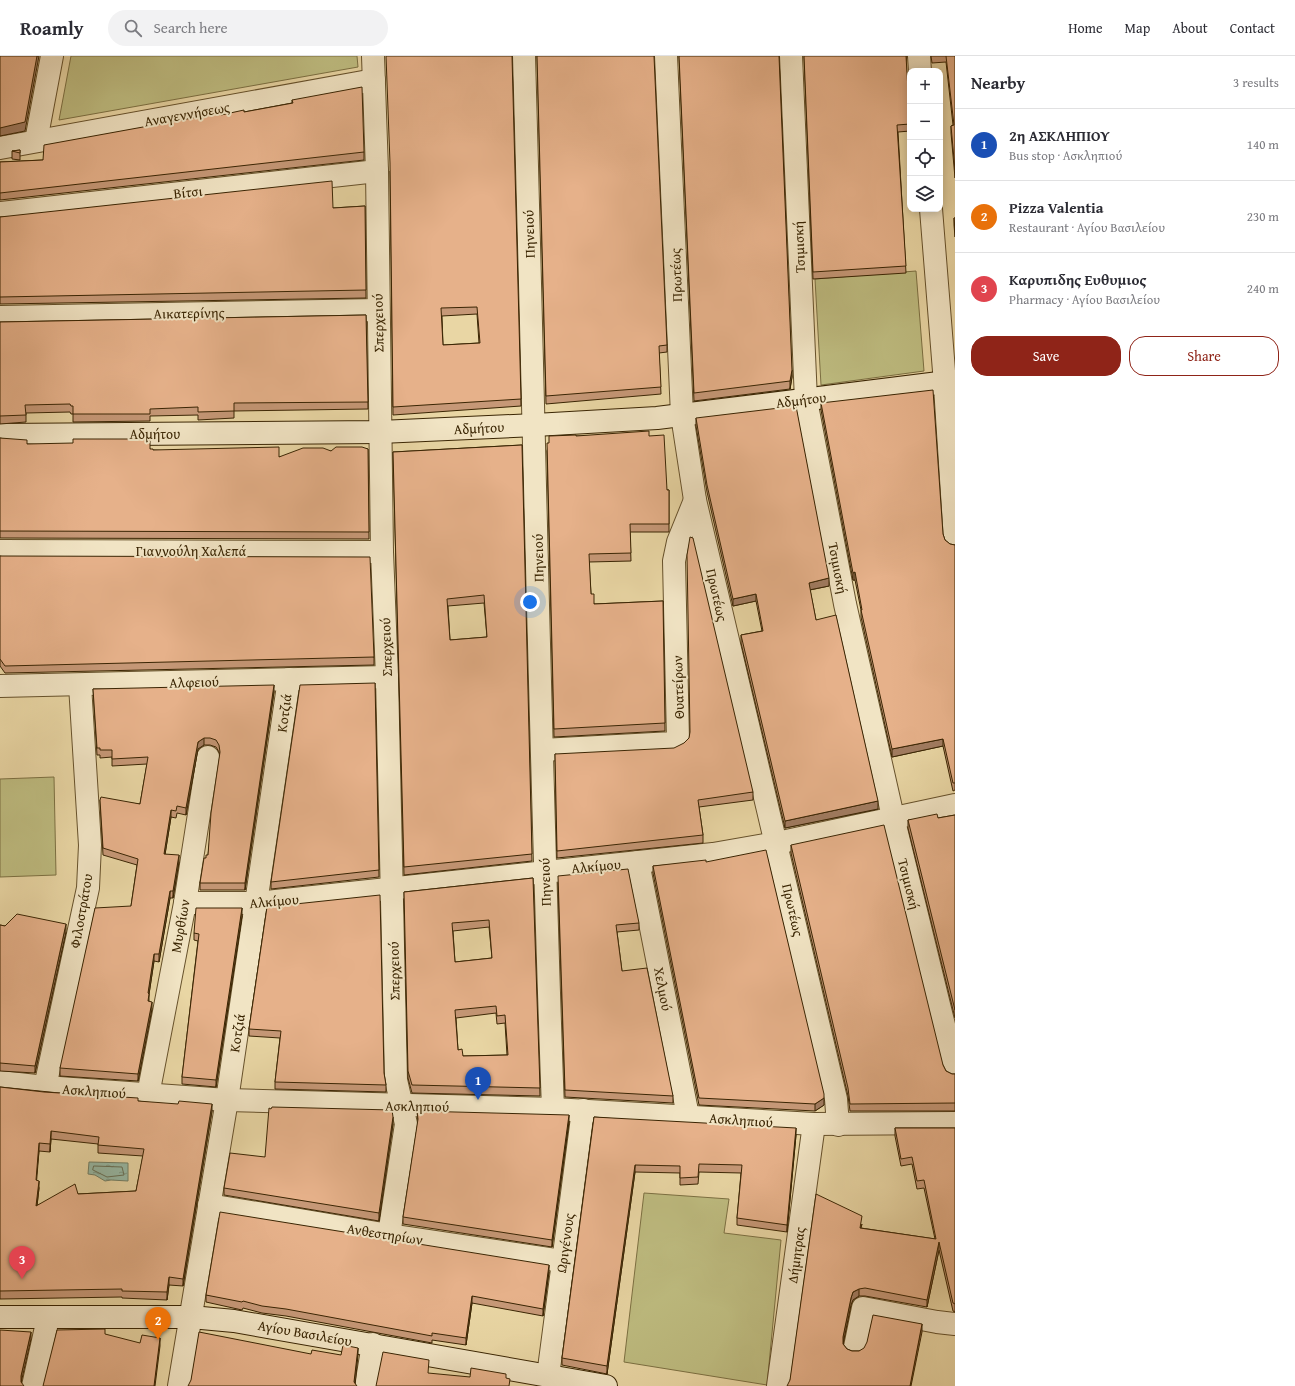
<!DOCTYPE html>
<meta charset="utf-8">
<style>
body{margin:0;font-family:"Gentium Book Plus",serif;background:#f2f2f3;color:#2b2b33}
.controls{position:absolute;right:12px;top:12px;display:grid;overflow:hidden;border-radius:8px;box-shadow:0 2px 10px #0003}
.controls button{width:36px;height:36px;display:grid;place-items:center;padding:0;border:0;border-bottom:1px solid #e1e1e2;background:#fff;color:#2b2b33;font:20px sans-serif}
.you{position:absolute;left:530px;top:546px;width:14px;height:14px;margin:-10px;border:3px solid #fff;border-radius:50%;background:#1a73e8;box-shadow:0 0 0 6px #1a73e833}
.badge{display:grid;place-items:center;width:26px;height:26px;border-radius:50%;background:#8f2418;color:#fff;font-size:13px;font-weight:700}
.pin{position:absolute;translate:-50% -33px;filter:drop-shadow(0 1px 2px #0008)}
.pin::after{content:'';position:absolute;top:21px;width:14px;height:12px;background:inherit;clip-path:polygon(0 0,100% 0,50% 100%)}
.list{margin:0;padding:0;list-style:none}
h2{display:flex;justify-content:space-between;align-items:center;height:52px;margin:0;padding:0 16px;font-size:17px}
h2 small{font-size:13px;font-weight:400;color:#7c7c81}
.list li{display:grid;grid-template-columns:26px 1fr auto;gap:12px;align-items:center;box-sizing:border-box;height:72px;padding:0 16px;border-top:1px solid #e1e1e2}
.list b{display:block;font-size:15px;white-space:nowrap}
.list p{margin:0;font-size:13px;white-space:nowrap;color:#7c7c81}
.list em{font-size:13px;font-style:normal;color:#7c7c81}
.actions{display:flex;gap:8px;padding:12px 16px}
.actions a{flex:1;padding:9px 0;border:1px solid #8f2418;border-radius:16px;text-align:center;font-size:14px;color:#8f2418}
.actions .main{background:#8f2418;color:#fff}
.icon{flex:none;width:22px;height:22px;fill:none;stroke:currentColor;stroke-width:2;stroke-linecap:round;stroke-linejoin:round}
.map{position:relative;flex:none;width:955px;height:1330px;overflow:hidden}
header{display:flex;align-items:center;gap:24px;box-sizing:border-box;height:56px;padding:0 20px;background:#fff;border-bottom:1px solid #e1e1e2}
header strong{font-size:19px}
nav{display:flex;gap:22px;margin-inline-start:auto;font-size:14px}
.search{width:280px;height:36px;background:#f2f2f3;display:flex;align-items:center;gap:10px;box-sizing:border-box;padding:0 14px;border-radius:22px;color:#7c7c81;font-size:15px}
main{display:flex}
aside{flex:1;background:#fff}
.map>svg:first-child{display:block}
</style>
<header>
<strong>Roamly</strong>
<div class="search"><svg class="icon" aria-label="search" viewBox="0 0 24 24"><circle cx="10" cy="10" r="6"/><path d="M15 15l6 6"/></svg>Search here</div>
<nav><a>Home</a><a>Map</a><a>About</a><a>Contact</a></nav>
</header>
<main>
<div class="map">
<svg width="955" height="1330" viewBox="0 0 955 1330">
<defs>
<pattern id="water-ripples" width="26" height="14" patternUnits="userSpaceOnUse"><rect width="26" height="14" fill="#97b9a5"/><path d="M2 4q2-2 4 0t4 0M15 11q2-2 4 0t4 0" fill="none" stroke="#7c9684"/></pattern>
</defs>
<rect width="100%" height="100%" fill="#e9d6a4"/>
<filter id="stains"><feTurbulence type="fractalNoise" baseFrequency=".005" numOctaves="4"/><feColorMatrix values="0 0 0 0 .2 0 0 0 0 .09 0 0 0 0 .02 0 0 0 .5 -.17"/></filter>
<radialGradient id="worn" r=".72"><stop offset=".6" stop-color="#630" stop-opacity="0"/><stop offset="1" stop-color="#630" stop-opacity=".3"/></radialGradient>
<g fill="#bebc80" stroke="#7c7042">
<polygon points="71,0 357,0 358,11 59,64"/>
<polygon points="916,215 924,315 821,329 815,223"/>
<polygon points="54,721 56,819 0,821 0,723"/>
<polygon points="644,1137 729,1143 724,1177 781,1184 767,1329 624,1306"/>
</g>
<polygon fill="url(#water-ripples)" stroke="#727e64" points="89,1106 128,1107 128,1125 111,1124 105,1125 95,1119 88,1118"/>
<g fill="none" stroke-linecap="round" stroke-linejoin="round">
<polygon stroke="#686f54" stroke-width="1" points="94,1110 122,1111 124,1119 107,1121 93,1114"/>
<defs>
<g id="street">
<polyline points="373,0 377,115 382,496 387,621 396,1024 406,1068 389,1179"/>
<path d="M 524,0 C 534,351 540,702 553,1053"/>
<polyline points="666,0 682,359 695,444 836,1043 838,1069"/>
<polyline points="791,0 806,344 845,548 893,761 955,1014"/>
<polyline points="919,0 920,15"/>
<polyline points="36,85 52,0"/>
<polyline points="0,92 374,24"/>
<polyline points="931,153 944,315 955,484"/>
<polyline points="0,157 377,115"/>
<polyline points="0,261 378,254"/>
<polyline points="0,495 382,496"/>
<polyline points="0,630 387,621"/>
<polyline points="542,694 673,687 678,684 674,505 678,486 695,444"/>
<polyline points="638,806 688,1060"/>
<polyline points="185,847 257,847 713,798 777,787 955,749"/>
<polyline points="0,1026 45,1031 227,1044 553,1053 814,1068 955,1067"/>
<polyline points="45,1031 88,832 90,789 80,629"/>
<polyline points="148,1039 185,847 208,701"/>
<polyline points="209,1149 389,1179 562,1205"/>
<polyline points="855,1291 863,1252 937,1266 955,1268"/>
<polyline points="548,1320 583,1054"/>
<polyline points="33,1330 48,1262"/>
<polyline points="179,1330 227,1044 289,623"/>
<polyline points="366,1330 373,1288"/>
<polyline points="778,1330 814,1068"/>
</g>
<g id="secondary">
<polyline points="0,379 380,376 535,369 657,362 955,325"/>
<polyline points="0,1261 191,1261 234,1265 606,1330"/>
</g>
</defs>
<use href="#street" stroke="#66512b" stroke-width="24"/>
<use href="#secondary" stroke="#3a2503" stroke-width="24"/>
<use href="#street" stroke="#f1e4c4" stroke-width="22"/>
<use href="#secondary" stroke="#f1e4c4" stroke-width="22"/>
</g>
<g fill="#c69877" stroke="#3a2503" fill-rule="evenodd">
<path d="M 512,0 L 521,350 L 393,359 L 390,115 ZM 477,258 L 479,287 L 443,289 L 442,260 Z"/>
<polygon points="537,0 667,289 667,296 659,297 661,338 546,348"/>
<polygon points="679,0 779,0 792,321 790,333 694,345"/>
<polygon points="804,0 907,0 906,6 910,75 898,76 906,217 813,223"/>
<polygon points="931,0 955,0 955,122 951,77 951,70 953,69 946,6 932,7"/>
<polygon points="292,44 364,96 364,104 0,144 0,106 43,104 221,59 244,56 292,47"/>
<polygon points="20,94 20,104 12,103 12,95"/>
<polygon points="365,150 366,242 0,248 0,161 333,152"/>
<polygon points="954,162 955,162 955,181 954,169"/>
<polygon points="366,259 368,353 234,355 234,362 198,364 198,359 150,360 150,365 73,366 73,358 71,358 70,356 26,357 26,366 0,368 0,266"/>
<polygon points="821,347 943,478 945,484 950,488 955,489 955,734 953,735 943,690 892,701 861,561 861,554 855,524 853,524 821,354"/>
<polygon points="696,362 829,530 810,534 816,564 878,753 785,772 741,587 741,579 762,575 756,545 733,550 707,436 696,370"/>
<polygon points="576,380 649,380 667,434 669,434 669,476 630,476 631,505 589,506 591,538 594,548 663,545 665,675 554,681 547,395 549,387"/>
<polygon points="0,382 27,388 150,393 153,394 279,401 331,395 368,393 369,483 0,482"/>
<path d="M 522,389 L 532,805 L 404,819 L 393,396 ZM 484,547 L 487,581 L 450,584 L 448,550 Z"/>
<polygon points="0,500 374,601 374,609 5,617 0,610"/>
<polygon points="375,627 379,821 271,833 271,826"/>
<polygon points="93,633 274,636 245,834 200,834 200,827 206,802 208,799 220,699 219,696 216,691 210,689 204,689 198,693 186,759 177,757 176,762 171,761 165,798 179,806 173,842 170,842 159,906 154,905 149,938 149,945 152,953 138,1025 60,1020 60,1012 131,850 137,809 103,799 100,744 140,748 147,708 112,710 112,701 100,702 100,699 97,699"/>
<polygon points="555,698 753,736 753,744 699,751 703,779 703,787 557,802"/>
<polygon points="955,759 955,962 908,772 908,764 938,762"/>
<polygon points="791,789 943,1009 946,1015 952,1018 955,1018 955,1055 850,1055 848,1040 791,797"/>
<polygon points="706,806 824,1049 815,1055 699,1049 653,817 653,810"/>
<path d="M 533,822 L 540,1040 L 412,1037 L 408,1022 L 404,836 ZM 489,871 L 492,902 L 455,906 L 453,875 ZM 496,957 L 497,968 L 505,967 L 507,999 L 463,1000 L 458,994 L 456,962 Z"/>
<polygon points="558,827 639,867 639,874 617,876 622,915 673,1040 673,1047 565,1041"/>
<polygon points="267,851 384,1017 386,1029 386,1036 275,1033 275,1026 280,982 249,980 249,973"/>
<polygon points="242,860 216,1031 182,1028 182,1021 198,885 194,884 194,877"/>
<polygon points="0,869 5,870 66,876 35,1017 0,1015"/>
<path d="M 0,1031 L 138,1045 L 212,1055 L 183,1230 L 169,1229 L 167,1244 L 122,1242 L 122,1241 L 0,1243 ZM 51,1083 L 98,1088 L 98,1097 L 143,1100 L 136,1135 L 78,1138 L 37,1150 L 39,1132 L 36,1124 L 39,1095 L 50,1096 Z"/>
<polygon points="417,1055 569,1066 552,1191 403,1168 403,1161 418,1066"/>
<polygon points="594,1061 796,1079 787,1176 737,1169 737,1162 741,1117 699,1116 698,1128 680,1129 680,1117 635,1116 607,1318 562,1309 562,1302"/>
<polygon points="393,1068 379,1165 224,1139 224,1132 265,1101"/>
<polygon points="895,1072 955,1072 955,1256 953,1255 939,1194 927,1251 865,1240 859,1240 853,1244 851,1249 843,1288 847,1293 852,1295 859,1295 922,1276 790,1324 862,1168 861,1172 935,1183 924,1132 917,1133 912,1108 901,1110 895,1080"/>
<polygon points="549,1216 543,1260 472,1247 466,1289 432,1284 432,1287 286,1260 262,1257 243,1252 242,1254 206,1246 206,1239"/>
</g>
<g fill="#a17c61" stroke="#3a2503">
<polygon points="37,0 39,0 25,75 0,80 0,72"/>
<polygon points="792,314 792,321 790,333 790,325"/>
<polygon points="855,516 855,524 853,524 853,517"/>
<polygon points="829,522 829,530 809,534 809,527"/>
<polygon points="756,538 756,545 733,550 733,543"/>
<polygon points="274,629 274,636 245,834 245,827"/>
<polygon points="204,682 204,689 198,693 186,759 186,752 198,686"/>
<polygon points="943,683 943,690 892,701 892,693"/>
<polygon points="878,745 878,753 785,772 785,765"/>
<polygon points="171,754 171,761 164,805 164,798"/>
<polygon points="179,799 179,806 173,842 173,835"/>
<polygon points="170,835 170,842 159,906 159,898"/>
<polygon points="242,852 242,860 216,1031 216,1024"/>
<polygon points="66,868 66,876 35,1017 35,1010"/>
<polygon points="154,898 154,905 148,945 148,937"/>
<polygon points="152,946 152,953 138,1025 138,1018"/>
<polygon points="824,1042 824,1049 815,1055 815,1048"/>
<polygon points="212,1048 212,1055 183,1230 183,1223"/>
<polygon points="569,1059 569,1066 552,1191 552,1184"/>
<polygon points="393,1061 393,1068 379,1165 379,1157"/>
<polygon points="796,1072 796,1079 787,1176 787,1169"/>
<polygon points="51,1075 51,1083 50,1096 50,1088"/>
<polygon points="39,1087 39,1095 36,1132 36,1124"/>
<polygon points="635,1109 635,1116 607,1318 607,1310"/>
<polygon points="39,1125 39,1132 36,1158 36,1150"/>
<polygon points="939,1186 939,1194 927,1251 927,1244"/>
<polygon points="549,1209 549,1216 543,1260 543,1253"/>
<polygon points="169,1221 169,1229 167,1244 167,1236"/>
<polygon points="859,1233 859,1240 853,1244 851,1249 843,1288 843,1281 851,1242 853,1236"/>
<polygon points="472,1240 472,1247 466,1289 466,1282"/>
<polygon points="922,1268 922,1276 911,1330 910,1330"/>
<polygon points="31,1276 31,1283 21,1327 21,1320"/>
<polygon points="160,1282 160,1290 155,1330 154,1330"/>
<polygon points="358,1292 358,1299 355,1330 354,1326"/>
</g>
<g fill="#e6b18a" stroke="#3a2503" fill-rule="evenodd">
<polygon points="0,0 37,0 25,66 0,72"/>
<path d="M 386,0 L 512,0 L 521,343 L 393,351 L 390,107 ZM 477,251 L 480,287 L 443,289 L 441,252 Z"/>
<polygon points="537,0 654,0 667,289 659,290 661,331 546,340"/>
<polygon points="679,0 779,0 792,314 790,325 694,337"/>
<polygon points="804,0 906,0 910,68 897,69 906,210 813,216"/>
<polygon points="946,0 955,0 955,114 951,70 954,69"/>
<polygon points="362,31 364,96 0,137 0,106 43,104 44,89 220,57 221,59 244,54 244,56 293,47 292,44"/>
<polygon points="20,94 20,97 12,95"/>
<polygon points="332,125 333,152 365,150 366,234 0,241 0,161"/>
<polygon points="954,162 955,162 955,174"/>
<polygon points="366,259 368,346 234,347 234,355 198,356 198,351 150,353 150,358 73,358 73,350 71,350 70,348 25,349 26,359 0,360 0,266"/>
<polygon points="933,334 943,478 945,484 950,488 955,489 955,727 953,727 943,683 892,693 861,554 862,554 855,516 853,517 821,347"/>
<polygon points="796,350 829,522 809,527 816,564 836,559 878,745 785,765 741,579 763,575 756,538 733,543 707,429 696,362"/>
<polygon points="649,375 649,380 664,379 667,434 669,434 669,468 630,468 631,497 589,498 591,538 594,538 594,548 663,545 665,667 554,673 547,387 549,387 549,380 576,379 576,380"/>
<polygon points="0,382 27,384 27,388 73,387 73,383 150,383 150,393 153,393 153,394 279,391 279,401 303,392 323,392 331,395 336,391 362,391 368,393 369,476 0,475"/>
<path d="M 522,389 L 532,798 L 404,811 L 393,396 ZM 484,539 L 487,581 L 450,584 L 447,543 Z"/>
<polygon points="690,481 693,482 753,736 698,744 703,779 557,795 555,698 674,692 684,687 689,682 690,676 687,499"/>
<polygon points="0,500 370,501 374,601 5,610 0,603"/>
<polygon points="375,627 379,814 271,826 300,629"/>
<polygon points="274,629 245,827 200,827 204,802 206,802 206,799 208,799 211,757 220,696 219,689 216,684 210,682 204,682 198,686 186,752 177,750 176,755 171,754 164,798 179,799 173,835 170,835 159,898 154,898 148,937 149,938 148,945 152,946 138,1018 60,1012 95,852 131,850 138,803 103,792 100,744 101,741 140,748 148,701 112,703 112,694 100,694 100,692 97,692 93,633"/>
<polygon points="937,758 938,762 955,759 955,954 908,764"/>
<polygon points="884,769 943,1009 946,1015 952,1018 955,1018 955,1047 850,1048 848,1032 791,789"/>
<polygon points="766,794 824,1038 824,1042 815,1048 699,1042 653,810 706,804 706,806"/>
<polygon points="628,813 639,867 616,869 622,915 647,912 673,1040 565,1034 558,820"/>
<path d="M 533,822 L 540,1032 L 412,1029 L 408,1015 L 404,836 ZM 489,864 L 492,902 L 455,906 L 452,867 ZM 496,950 L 497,960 L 505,959 L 508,999 L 463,1000 L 462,993 L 458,994 L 455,954 Z"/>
<polygon points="380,839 384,1017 386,1029 275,1026 281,975 249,973 267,851"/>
<polygon points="196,852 242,852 216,1024 182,1021 199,878 194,877"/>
<polygon points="17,858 66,868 35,1010 0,1007 0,869 5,870"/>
<path d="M 0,1031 L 44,1036 L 138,1042 L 138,1045 L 178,1048 L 179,1045 L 212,1048 L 183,1223 L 169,1221 L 167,1236 L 122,1235 L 122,1233 L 0,1235 ZM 51,1075 L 99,1081 L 98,1089 L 144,1093 L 136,1135 L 78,1138 L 75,1128 L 36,1150 L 39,1125 L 36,1124 L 39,1087 L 50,1088 Z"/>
<polygon points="272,1051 392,1054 393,1061 379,1157 224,1132 230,1097 265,1101 269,1052 271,1053"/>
<polygon points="417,1055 569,1059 552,1184 403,1161 418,1063"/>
<polygon points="594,1061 796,1072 787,1169 737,1162 742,1109 699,1108 698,1121 680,1122 680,1110 635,1109 607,1310 562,1302"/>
<polygon points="895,1072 955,1072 955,1248 953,1247 939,1186 927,1244 865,1232 859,1233 853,1236 851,1242 843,1281 843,1288 847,1293 852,1295 859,1295 864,1292 867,1286 873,1259 922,1268 910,1330 787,1330 790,1324 816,1138 862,1160 860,1172 936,1183 924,1124 917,1125 912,1101 901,1103"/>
<polygon points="220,1156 549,1209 543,1253 472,1240 466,1282 432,1277 432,1280 286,1253 262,1250 243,1245 242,1246 206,1239"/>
<polygon points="105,1273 105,1278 140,1287 142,1279 160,1282 154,1330 43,1330 57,1274"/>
<polygon points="0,1274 31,1276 21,1320 21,1326 24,1330 0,1330"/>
<polygon points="199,1276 311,1298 312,1294 341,1299 343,1289 358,1292 354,1326 357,1330 188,1330 191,1324"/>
<polygon points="383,1296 429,1304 428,1317 470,1321 471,1312 506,1318 506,1322 510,1323 509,1330 376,1330"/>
</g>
<g text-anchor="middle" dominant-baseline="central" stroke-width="4" stroke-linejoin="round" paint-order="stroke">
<g font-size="14" fill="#3a2503" stroke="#f1e4c4">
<text transform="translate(187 58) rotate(-10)">Αναγεννήσεως</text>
<text transform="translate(188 136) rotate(-6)">Βίτσι</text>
<text transform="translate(529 178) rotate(-92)">Πηνειού</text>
<text transform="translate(799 191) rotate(-92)">Τσιμισκή</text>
<text transform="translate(676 219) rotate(-92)">Πρωτέως</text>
<text transform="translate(189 257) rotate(-1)">Αικατερίνης</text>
<text transform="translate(378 267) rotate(-91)">Σπερχειού</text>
<text transform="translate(801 344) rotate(-7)">Αδμήτου</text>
<text transform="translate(479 372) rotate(-3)">Αδμήτου</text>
<text x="155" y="378">Αδμήτου</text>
<text x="191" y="495">Γιαννούλη Χαλεπά</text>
<text transform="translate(538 502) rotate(-91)">Πηνειού</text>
<text transform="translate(838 512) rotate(79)">Τσιμισκή</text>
<text transform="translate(717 539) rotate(77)">Πρωτέως</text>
<text transform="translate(386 591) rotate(-92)">Σπερχειού</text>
<text transform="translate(194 626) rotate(-2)">Αλφειού</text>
<text transform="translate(678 631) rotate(-92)">Θυατείρων</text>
<text transform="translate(284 657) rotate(-82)">Κοτζιά</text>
<text transform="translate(596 810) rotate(-5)">Αλκίμου</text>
<text transform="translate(545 826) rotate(-92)">Πηνειού</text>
<text transform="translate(909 828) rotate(76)">Τσιμισκή</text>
<text transform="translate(274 845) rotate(-5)">Αλκίμου</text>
<text transform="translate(793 854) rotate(77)">Πρωτέως</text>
<text transform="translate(81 855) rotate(-80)">Φιλοστράτου</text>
<text transform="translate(180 870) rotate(-80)">Μυρθίων</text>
<text transform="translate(394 915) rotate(-91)">Σπερχειού</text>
<text transform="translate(663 933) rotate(79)">Χελμού</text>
<text transform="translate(237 977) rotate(-81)">Κοτζιά</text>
<text transform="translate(94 1035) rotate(4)">Ασκληπιού</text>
<text transform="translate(417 1050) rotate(1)">Ασκληπιού</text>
<text transform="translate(741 1064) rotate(4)">Ασκληπιού</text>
<text transform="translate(385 1178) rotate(9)">Ανθεστηρίων</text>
<text transform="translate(565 1187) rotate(-82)">Ωριγένους</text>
<text transform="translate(796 1199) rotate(-82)">Δήμητρας</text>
<text transform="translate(305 1277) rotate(10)">Αγίου Βασιλείου</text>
</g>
</g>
<rect width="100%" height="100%" filter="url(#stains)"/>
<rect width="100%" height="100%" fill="url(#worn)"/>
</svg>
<div class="controls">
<button>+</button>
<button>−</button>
<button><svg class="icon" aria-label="locate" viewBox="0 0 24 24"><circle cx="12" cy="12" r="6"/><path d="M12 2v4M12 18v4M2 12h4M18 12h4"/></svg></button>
<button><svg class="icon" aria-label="layers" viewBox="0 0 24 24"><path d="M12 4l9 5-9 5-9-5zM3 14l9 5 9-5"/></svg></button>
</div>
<div class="you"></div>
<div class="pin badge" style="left:478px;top:1044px;background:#1a4fb4">1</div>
<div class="pin badge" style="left:158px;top:1284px;background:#e8710a">2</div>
<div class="pin badge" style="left:22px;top:1223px;background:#e0444e">3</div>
</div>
<aside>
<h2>Nearby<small>3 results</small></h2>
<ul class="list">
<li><span class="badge" style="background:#1a4fb4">1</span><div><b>2η ΑΣΚΛΗΠΙΟΥ</b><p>Bus stop · Ασκληπιού</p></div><em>140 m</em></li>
<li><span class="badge" style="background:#e8710a">2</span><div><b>Pizza Valentia</b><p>Restaurant · Αγίου Βασιλείου</p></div><em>230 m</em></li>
<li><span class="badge" style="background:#e0444e">3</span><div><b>Καρυπιδης Ευθυμιος</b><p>Pharmacy · Αγίου Βασιλείου</p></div><em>240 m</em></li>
</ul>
<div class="actions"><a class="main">Save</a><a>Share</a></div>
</aside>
</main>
